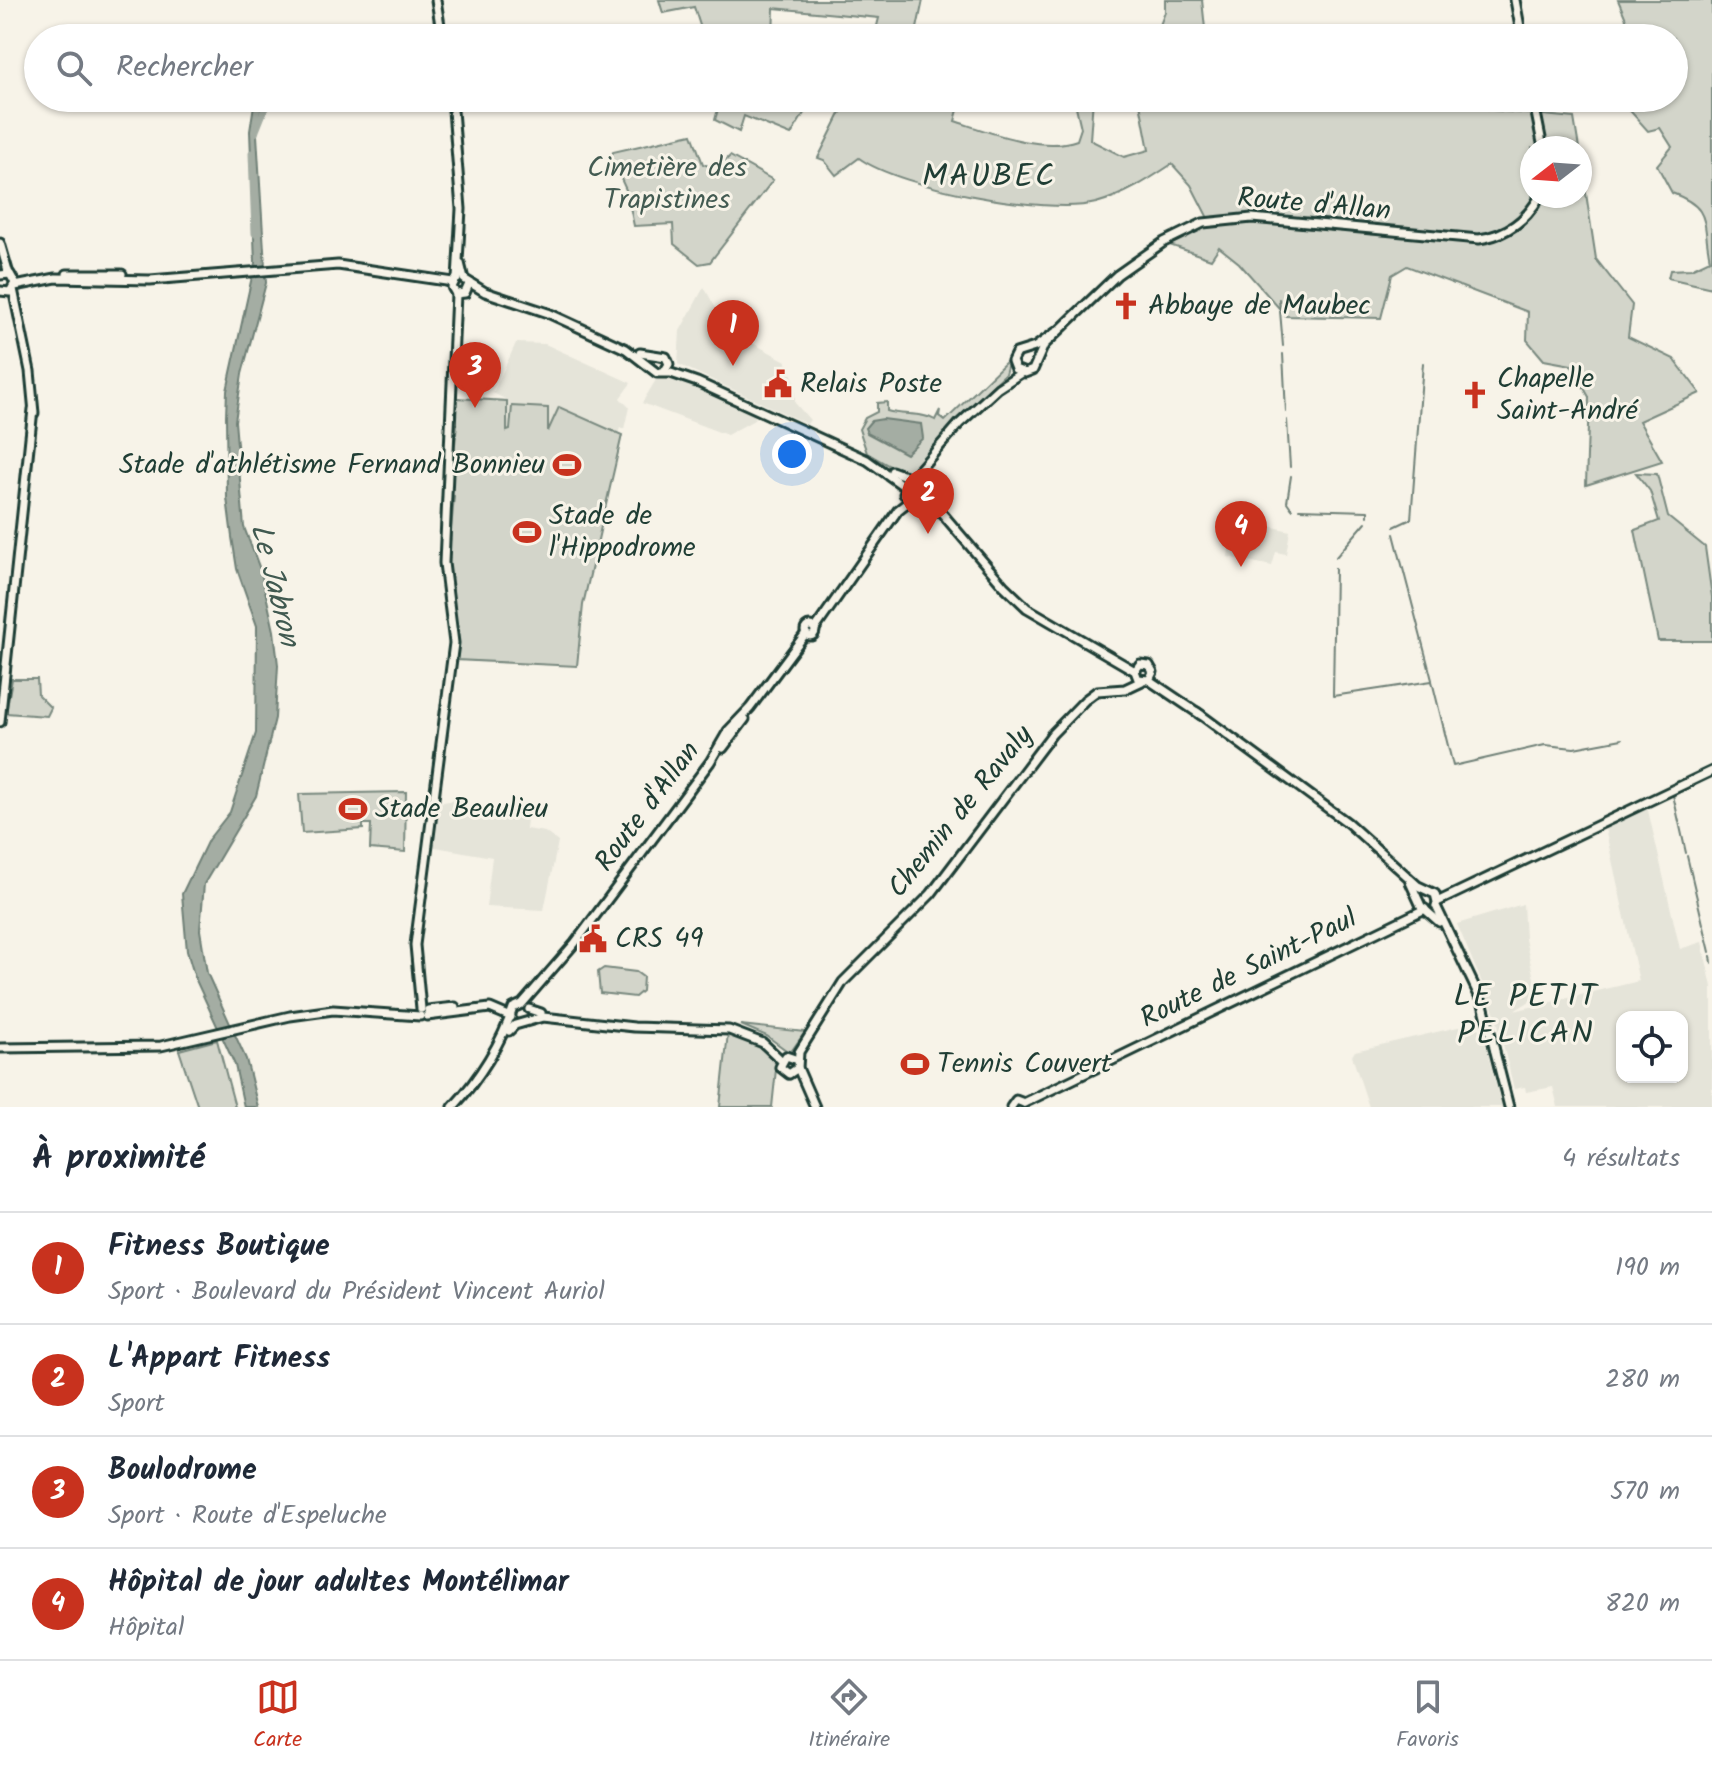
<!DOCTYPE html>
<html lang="fr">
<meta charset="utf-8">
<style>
body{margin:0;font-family:Kalam,sans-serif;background:#f2f2f3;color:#1f2937}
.controls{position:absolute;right:24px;bottom:24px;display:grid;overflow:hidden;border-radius:16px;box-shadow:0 2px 6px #0004}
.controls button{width:72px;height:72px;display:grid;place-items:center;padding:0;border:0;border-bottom:2px solid #e0e1e3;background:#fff;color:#1f2937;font:40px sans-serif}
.compass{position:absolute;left:1520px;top:136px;width:72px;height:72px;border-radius:50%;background:#fff;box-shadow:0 2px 6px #0004;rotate:253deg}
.you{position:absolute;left:792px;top:454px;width:28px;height:28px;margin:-20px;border:6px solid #fff;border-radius:50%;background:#1a73e8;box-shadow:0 0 0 12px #1a73e833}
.badge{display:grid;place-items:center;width:52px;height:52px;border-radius:50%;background:#c8321e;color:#fff;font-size:26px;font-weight:700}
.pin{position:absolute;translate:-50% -66px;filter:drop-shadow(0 2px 4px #0008)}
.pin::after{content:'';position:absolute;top:42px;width:28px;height:24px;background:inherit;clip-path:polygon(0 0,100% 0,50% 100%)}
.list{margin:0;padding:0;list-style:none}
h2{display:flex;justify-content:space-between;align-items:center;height:104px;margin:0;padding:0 32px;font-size:34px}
h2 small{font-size:26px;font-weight:400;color:#747a83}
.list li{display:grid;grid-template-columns:52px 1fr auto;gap:24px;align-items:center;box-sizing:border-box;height:112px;padding:0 32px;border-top:2px solid #e0e1e3}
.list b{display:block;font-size:30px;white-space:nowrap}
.list p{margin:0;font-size:26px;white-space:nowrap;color:#747a83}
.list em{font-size:26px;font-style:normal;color:#747a83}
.icon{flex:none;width:44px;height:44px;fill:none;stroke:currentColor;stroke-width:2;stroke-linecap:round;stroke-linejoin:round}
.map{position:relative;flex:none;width:1712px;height:1107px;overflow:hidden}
.search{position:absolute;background:#fff;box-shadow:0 2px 6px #0004;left:24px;right:24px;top:24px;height:88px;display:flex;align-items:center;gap:20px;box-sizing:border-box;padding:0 28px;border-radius:44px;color:#747a83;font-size:30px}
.sheet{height:552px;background:#fff}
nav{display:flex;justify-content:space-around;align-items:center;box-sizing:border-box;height:112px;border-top:2px solid #e0e1e3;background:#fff;font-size:22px;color:#747a83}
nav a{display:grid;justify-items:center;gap:4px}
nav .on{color:#c8321e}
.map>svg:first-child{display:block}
</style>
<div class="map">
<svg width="1712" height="1107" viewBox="0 0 1712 1107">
<rect width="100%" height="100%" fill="#f7f3e8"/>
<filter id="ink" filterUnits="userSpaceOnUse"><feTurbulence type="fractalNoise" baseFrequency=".0125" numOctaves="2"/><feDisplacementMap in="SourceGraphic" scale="16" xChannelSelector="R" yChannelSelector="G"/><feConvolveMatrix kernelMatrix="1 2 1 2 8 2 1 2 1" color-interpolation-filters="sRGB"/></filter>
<g filter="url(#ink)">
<g fill="#e5e4d9" fill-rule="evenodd">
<polygon points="704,287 728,330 786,361 795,382 795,403 810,420 807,424 678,364 680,331"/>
<polygon points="516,343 545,344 631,383 620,398 629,407 624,429 620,428 618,434 559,407 547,433 506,431 507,400 493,393"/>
<polygon points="670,375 755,414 754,420 727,435 642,403 657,378"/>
<polygon points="1233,517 1290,531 1286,554 1276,552 1272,566 1228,557"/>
<polygon points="467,798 470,814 528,807 526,829 545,832 558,842 544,910 486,907 492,857 430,846 437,803"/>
<path d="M 1647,806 L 1680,949 L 1702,942 L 1712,987 L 1712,1107 L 1558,1107 L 1553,1087 L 1526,1092 L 1525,1087 L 1514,1089 L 1496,1016 L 1457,924 L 1523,904 L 1525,939 L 1538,996 L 1514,1011 L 1639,981 L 1604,824 ZM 1622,1017 L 1682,1017 L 1682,1077 L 1622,1077 Z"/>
<polygon points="1471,1024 1482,1030 1502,1107 1369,1107 1352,1056 1355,1051"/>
</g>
<g fill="#d3d5ca" stroke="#79897f" stroke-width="2">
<polygon points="659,0 923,0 915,38 874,38 879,18 774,8 773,38 704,38 694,7 663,13"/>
<polygon points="1165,0 1202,0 1206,38 1155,38 1165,12"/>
<path d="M 1618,0 L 1712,0 L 1712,288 L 1668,278 L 1670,270 L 1691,269 L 1710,260 C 1702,221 1712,208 1672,193 L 1657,165 L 1672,147 L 1660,128 L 1648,131 L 1625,105 L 1610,98 L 1674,98 L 1674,38 L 1634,38 Z"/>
<polygon points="721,98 813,98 791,135 744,116 739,132 715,120"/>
<path d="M 848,98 L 939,98 L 958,110 L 955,121 C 989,132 1042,153 1077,140 L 1081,128 L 1074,98 L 1093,98 L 1090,140 L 1124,157 L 1149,150 L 1139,98 L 1434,98 L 1492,110 L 1574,118 L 1579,148 L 1532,148 L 1532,196 L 1580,196 L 1580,154 L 1596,259 L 1632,305 L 1628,337 L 1674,359 L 1700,393 L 1639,421 L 1662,461 L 1586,485 L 1589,397 L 1571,365 L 1544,360 L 1527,340 L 1528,312 L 1407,266 L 1392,275 L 1381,318 L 1286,316 L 1239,263 L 1219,247 L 1211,259 L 1167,244 L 1211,224 L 1191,185 L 1172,164 C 1148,180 1125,195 1096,203 C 1047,215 900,188 859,158 L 836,175 L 824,160 L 818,158 Z"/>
<polygon points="692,134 703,164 717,169 730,156 773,180 710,262 699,264 674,244 673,224 634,226 627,192 611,157 613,152"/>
<path d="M 1009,359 L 1005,374 L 952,425 L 914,472 L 895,469 L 867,453 L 859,429 L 865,418 L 877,412 L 877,403 L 887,402 L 887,411 C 903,416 921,412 935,420 L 940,410 L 939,416 L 945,421 Z"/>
<polygon points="456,398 507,401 507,431 510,430 512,406 548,408 548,431 559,407 622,435 583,605 577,666 456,660 458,644 448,565 454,496 450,495 457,424 454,424"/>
<polygon points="1636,473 1657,474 1668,517 1705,547 1712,597 1712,641 1658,641 1635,530 1659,521 1650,491"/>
<polygon points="12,679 37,679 38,695 51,708 47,716 6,713"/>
<polygon points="406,792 405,852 370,849 371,824 363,824 363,829 302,833 299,794"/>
<polygon points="604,968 636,972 643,977 642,991 635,997 600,993 598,972"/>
<polygon points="741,1025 805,1032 790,1053 767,1036"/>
<polygon points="728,1033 748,1039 777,1060 772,1107 720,1107"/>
<polygon points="217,1040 235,1107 198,1107 179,1050"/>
</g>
<g fill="#a4ada3" stroke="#6f8077" stroke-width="2">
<polygon points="255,98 263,98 257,135 266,283 242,374 235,421 244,527 261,572 274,631 278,665 275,718 256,796 204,884 200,930 207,973 246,1059 258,1107 244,1107 235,1065 195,978 187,951 182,894 208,840 230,812 256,733 257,626 237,569 232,537 227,498 226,416 227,391 255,263 250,131"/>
<polygon points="883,419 921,424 923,438 906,454 867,433 865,428 871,421"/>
</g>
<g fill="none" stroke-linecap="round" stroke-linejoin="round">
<g stroke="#6f8077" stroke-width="2">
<polyline points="1279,299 1283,346"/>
<polyline points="1283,354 1286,412"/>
<polyline points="1287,420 1290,467"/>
<polyline points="1291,476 1287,502 1292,509"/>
<polyline points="1299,509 1368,511 1368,516"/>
<polyline points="1394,527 1411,519 1423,363"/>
<polyline points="1394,534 1432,680"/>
<polyline points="1336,557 1366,522"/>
<polyline points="1335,568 1333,696 1432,681 1453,766 1545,745 1574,748 1622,739"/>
<polyline points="1673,795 1686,853"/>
<polyline points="1687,856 1703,924"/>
<polyline points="1704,927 1710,952"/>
<polyline points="1711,956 1712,963"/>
</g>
<g stroke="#a4ada3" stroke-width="7">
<polyline points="255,133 269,98"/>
<polyline points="252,153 255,233"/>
</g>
<defs>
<g id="secondary">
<polyline points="436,0 442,38"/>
<polyline points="1515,0 1522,38"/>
<polyline points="452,98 461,209 457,279"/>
<polyline points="1533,98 1543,148"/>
<polyline points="0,243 9,274"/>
<polyline points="460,263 464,279 485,292 548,313 626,349 657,373 671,373 697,382 867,460 902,485"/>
<polyline points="67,274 122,274"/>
<polyline points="0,275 10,274 15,283 10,292 0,291"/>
<polyline points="456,279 452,287 456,294 465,293 469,284"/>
<polyline points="15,286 56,278 150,280 338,265 453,282"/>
<polyline points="13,289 30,371 34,413"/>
<path d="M 1056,332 L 1035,347 L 1016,353 L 1012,361 L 1015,369 L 1025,373 L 1033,370 L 1044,345 L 1117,275 L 1164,242 L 1203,223 L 1252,218 L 1479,239 C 1507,235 1526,221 1540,196"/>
<polyline points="640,353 666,357 669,364 664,372"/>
<polyline points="892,471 908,477"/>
<polyline points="914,476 959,424 998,388 1021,373"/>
<polyline points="922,480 929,498 1004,586 1027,608 1135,671 1138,679 1149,680 1201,715"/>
<polyline points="904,494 925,501 936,511"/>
<circle cx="810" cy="631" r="5"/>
<polyline points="815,629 898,510 912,499"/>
<polyline points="1135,671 1140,664 1149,665 1153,672 1149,680"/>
<polyline points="1197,712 1348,823 1418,886 1435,894 1437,902"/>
<polyline points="0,722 33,409"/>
<polyline points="723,748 745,719"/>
<polyline points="1410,882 1421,906 1439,922"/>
<polyline points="1437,902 1712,771"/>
<polyline points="1436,906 1483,1004 1495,1051"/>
<polyline points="421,1009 415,945 454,643 444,563 456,294"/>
<polyline points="529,1009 541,1013"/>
<polyline points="428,1010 455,1007"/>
<polyline points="427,1016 490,1008 511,1017"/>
<polyline points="509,1031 515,1025 543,1017 634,1027 729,1030 763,1043 781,1060"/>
<polyline points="0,1048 161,1046 290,1016 333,1010 420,1016"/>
<polyline points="1494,1048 1509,1107"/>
<polyline points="798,1060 786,1056 780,1067 789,1074 798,1068"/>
<polyline points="1024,1103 1425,909"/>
<path d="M 453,1107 C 479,1079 502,1042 513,1008 L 522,1004 L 575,943 L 710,762 L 728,731 L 750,708 L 806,633"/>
<polyline points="815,1107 798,1068 799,1052 843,982 931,894 1052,734 1085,700 1097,691 1125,689 1142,681"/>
<polyline points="1011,1107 1016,1100 1024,1103"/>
</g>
</defs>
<use href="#secondary" stroke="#1f3d34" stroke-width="13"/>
<use href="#secondary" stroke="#f7f3e8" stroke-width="7"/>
</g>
</g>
<defs>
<symbol id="church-bare" viewBox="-9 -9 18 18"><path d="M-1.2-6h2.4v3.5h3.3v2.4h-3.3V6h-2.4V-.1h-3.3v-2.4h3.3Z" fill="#c8321e" stroke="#f7f3e8" stroke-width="2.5" paint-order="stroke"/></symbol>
<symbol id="civic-bare" viewBox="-9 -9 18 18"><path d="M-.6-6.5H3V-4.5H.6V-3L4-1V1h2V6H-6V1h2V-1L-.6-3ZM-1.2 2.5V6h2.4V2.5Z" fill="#c8321e" stroke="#f7f3e8" stroke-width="2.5" paint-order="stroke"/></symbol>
<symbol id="stadium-bare" viewBox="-9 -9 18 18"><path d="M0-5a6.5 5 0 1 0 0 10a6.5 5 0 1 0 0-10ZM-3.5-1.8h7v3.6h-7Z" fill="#c8321e" stroke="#f7f3e8" stroke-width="2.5" paint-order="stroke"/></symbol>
</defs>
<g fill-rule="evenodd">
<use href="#church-bare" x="1106" y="286" width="40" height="40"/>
<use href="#civic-bare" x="758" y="364" width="40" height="40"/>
<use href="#church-bare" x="1455" y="375" width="40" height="40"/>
<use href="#stadium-bare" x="547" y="445" width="40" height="40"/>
<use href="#stadium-bare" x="507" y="512" width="40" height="40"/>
<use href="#stadium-bare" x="333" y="789" width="40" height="40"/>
<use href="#civic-bare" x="573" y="919" width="40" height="40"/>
<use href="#stadium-bare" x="895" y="1044" width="40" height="40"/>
</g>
<g text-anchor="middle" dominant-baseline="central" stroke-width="6" stroke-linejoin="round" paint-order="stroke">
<g font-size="28" fill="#435b52" stroke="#f7f3e8">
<text x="667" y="168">Cimetière des<tspan x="667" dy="32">Trapistines</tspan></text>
</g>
<g font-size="28" fill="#1f3d34" stroke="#f7f3e8">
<text transform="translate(1314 205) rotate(5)">Route d'Allan</text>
<text transform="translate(648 807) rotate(-53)">Route d'Allan</text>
<text transform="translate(961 812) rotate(-51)">Chemin de Ravaly</text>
<text transform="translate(1249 969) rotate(-26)">Route de Saint-Paul</text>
</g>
<g font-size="28" fill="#1f3d34" stroke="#f7f3e8" text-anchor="start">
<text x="1148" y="306">Abbaye de Maubec</text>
<text x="1497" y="379">Chapelle<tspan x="1497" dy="32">Saint-André</tspan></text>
<text x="800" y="384">Relais Poste</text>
<text x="545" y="465" text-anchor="end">Stade d'athlétisme Fernand Bonnieu</text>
<text x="549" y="516">Stade de<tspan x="549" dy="32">l'Hippodrome</tspan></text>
<text x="375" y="809">Stade Beaulieu</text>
<text x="615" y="939">CRS 49</text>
<text x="937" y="1064">Tennis Couvert</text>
</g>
<g font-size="30" font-style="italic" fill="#405950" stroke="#f7f3e8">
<text transform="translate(274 585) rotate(76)">Le Jabron</text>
</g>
<g font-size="32" letter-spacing="2" fill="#1f3d34" stroke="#f7f3e8">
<text x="989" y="177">MAUBEC</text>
<text x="1526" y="997">LE PETIT<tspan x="1526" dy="37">PELICAN</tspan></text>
</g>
</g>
</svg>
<div class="controls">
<button><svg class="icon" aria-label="locate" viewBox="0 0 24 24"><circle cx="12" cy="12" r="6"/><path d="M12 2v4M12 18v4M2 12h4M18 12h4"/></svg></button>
</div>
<svg class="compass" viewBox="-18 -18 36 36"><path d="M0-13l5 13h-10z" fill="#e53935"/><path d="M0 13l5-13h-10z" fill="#747a83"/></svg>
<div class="you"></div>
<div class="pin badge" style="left:733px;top:366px">1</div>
<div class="pin badge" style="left:928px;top:534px">2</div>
<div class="pin badge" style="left:475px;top:408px">3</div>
<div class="pin badge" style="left:1241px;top:567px">4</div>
<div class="search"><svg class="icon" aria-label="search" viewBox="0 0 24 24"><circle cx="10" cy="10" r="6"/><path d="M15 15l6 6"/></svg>Rechercher</div>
</div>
<section class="sheet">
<h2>À proximité<small>4 résultats</small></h2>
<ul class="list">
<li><span class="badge">1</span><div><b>Fitness Boutique</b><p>Sport · Boulevard du Président Vincent Auriol</p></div><em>190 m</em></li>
<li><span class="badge">2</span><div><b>L'Appart Fitness</b><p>Sport</p></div><em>280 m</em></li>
<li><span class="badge">3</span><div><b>Boulodrome</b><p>Sport · Route d'Espeluche</p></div><em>570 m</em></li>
<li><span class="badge">4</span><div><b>Hôpital de jour adultes Montélimar</b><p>Hôpital</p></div><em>820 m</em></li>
</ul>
</section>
<nav>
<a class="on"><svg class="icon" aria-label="map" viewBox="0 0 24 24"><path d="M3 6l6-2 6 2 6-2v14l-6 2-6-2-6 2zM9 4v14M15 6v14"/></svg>Carte</a>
<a><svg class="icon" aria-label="directions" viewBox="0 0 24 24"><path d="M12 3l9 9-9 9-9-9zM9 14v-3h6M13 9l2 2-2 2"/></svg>Itinéraire</a>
<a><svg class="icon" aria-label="saved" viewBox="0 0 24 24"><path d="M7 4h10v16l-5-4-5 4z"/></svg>Favoris</a>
</nav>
